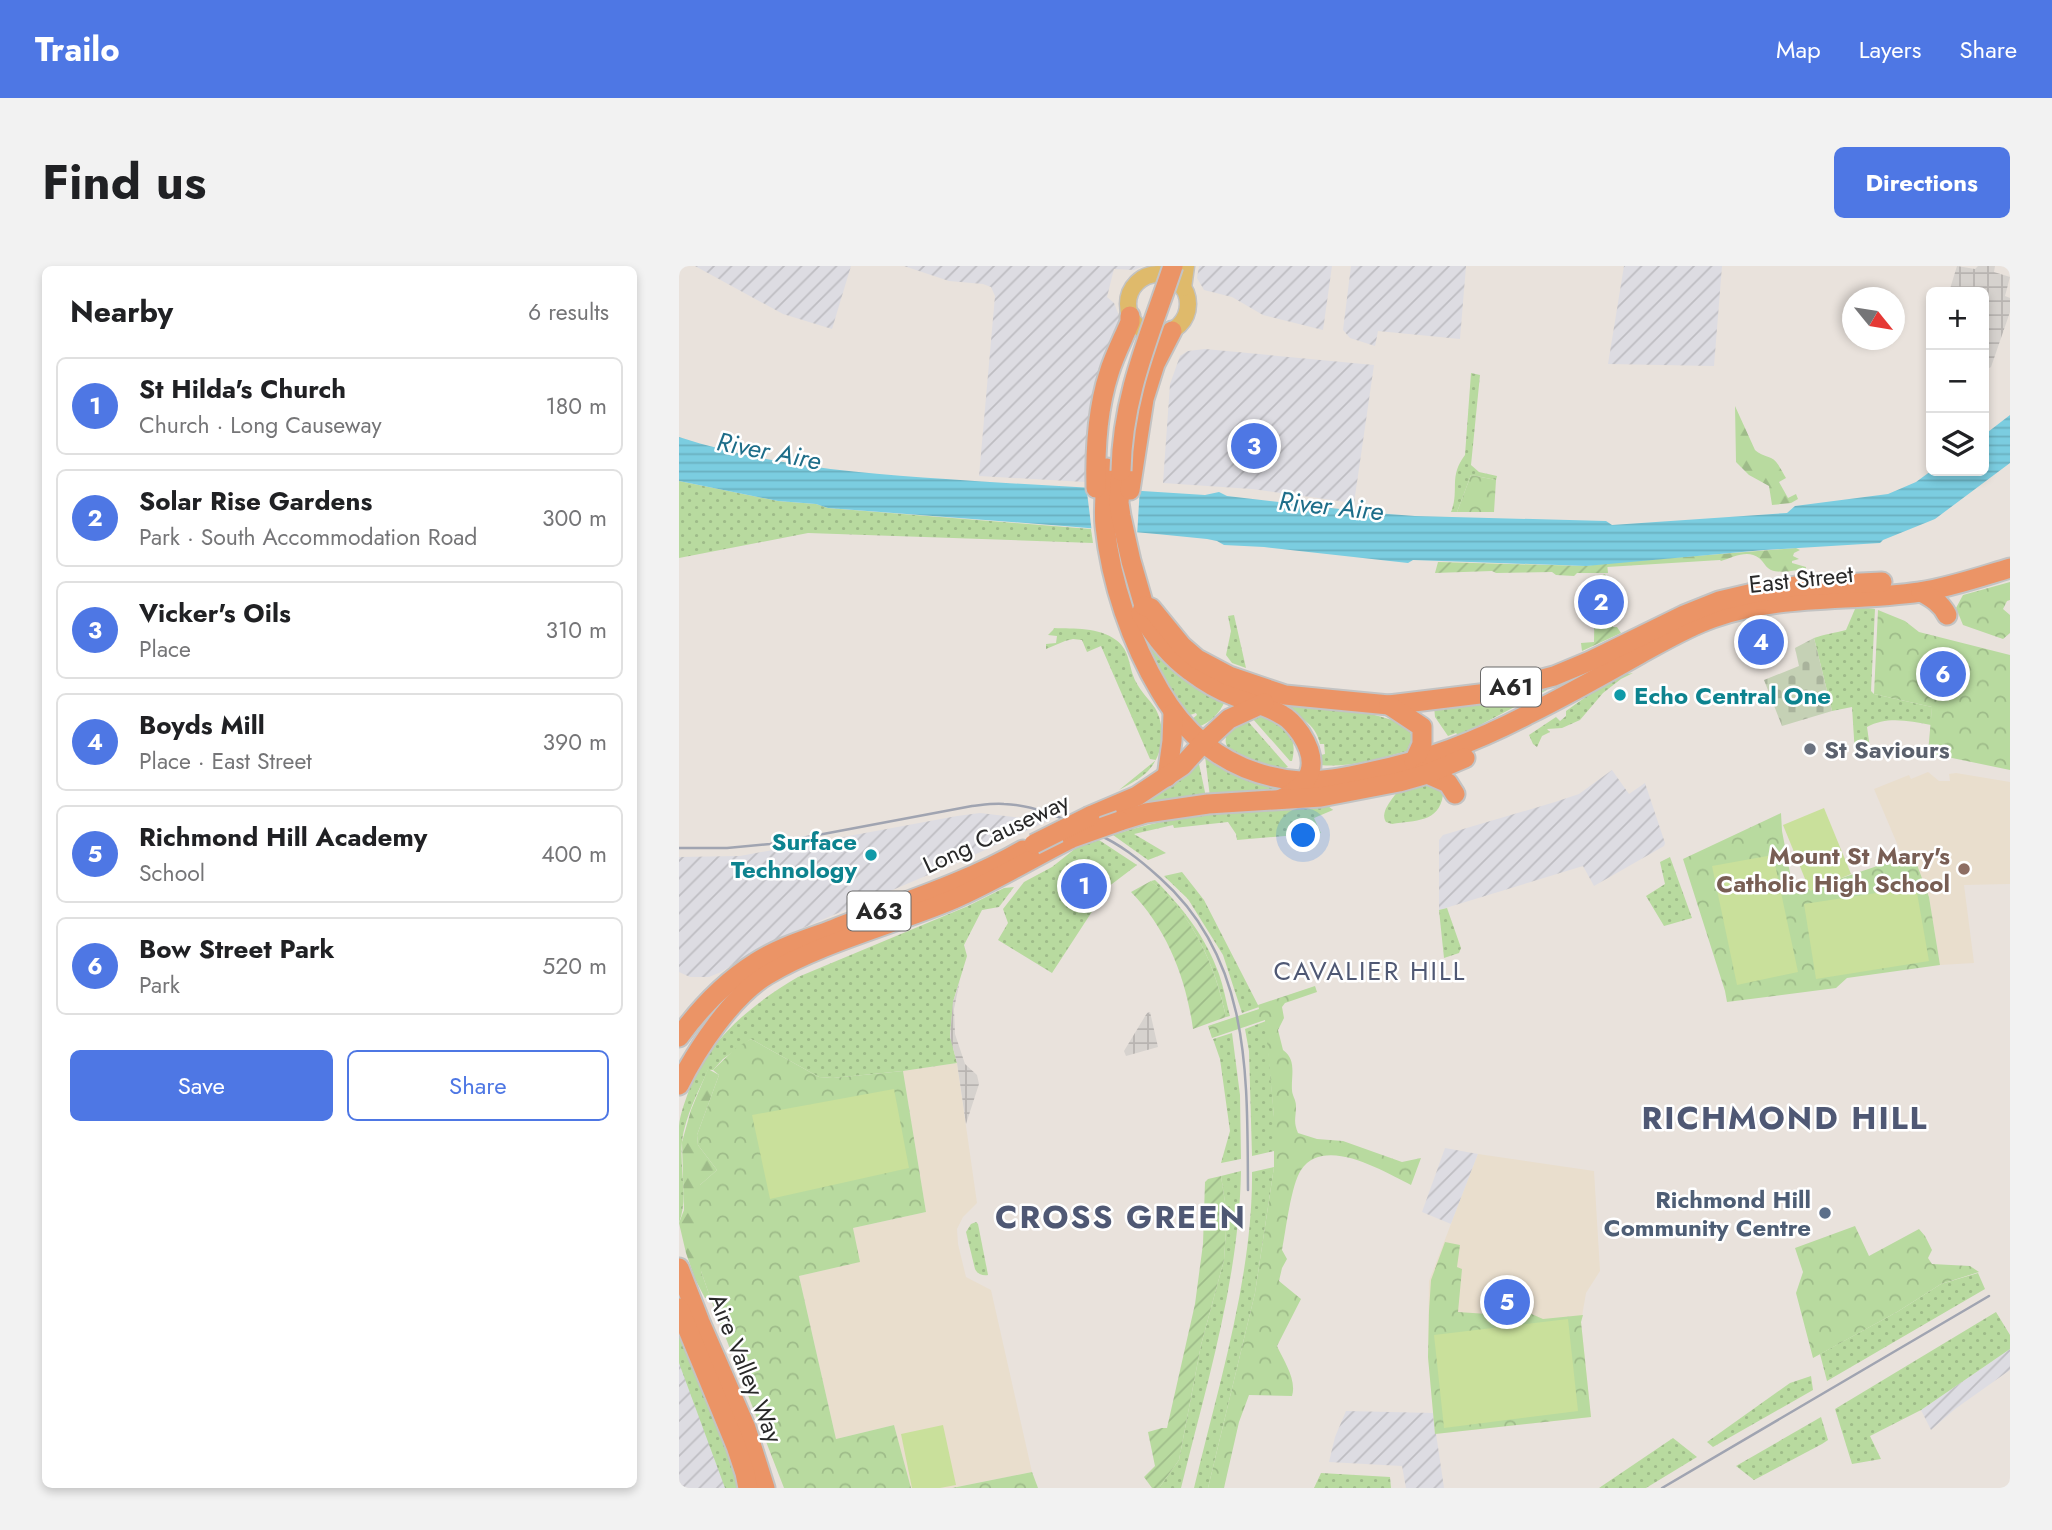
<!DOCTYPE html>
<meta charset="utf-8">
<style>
body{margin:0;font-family:Jost,sans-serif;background:#f2f2f2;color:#202124}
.controls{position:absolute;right:21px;top:21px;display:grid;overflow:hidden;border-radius:10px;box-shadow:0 4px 10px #0003}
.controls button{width:63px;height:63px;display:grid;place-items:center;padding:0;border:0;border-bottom:2px solid #e0e0e0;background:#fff;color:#202124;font:35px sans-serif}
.compass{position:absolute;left:1163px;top:21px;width:63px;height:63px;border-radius:50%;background:#fff;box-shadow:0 4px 10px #0003;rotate:120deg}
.you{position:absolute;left:625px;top:570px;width:24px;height:24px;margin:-18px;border:5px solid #fff;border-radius:50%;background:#1a73e8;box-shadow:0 0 0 10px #1a73e833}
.badge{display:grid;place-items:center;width:46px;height:46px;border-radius:50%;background:#4e77e4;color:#fff;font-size:23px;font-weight:700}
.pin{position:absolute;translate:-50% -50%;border:4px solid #fff;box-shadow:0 2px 7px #0006}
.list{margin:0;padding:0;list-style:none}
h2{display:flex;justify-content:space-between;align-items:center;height:91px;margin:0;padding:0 28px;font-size:30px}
h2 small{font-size:23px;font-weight:400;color:#757577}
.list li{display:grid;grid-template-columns:46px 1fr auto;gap:21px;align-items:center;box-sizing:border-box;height:98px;margin:0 14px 14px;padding:0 14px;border:2px solid #e0e0e0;border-radius:10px}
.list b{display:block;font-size:26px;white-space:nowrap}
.list p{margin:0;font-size:23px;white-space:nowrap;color:#757577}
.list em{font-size:23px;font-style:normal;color:#757577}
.actions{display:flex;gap:14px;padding:21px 28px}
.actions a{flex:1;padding:16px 0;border:2px solid #4e77e4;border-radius:10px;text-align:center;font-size:24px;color:#4e77e4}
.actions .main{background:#4e77e4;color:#fff}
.icon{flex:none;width:38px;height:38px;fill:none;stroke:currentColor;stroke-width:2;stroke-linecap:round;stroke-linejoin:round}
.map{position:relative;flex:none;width:1331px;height:1222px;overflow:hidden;border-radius:10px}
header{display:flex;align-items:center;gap:42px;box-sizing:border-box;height:98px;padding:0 35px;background:#4e77e4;color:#fff}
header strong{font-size:33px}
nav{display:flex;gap:38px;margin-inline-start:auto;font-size:24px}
.intro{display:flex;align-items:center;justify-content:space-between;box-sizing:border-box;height:168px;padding:0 42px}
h1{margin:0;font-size:49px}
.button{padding:18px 32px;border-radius:10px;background:#4e77e4;color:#fff;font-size:24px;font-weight:700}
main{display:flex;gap:42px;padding:0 42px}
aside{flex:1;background:#fff;border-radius:10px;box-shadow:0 4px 10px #0003}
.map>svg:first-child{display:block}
</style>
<header>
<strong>Trailo</strong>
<nav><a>Map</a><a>Layers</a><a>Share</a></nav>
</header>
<div class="intro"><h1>Find us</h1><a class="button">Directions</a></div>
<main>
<aside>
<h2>Nearby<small>6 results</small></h2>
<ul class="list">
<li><span class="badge">1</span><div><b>St Hilda's Church</b><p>Church · Long Causeway</p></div><em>180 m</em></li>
<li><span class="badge">2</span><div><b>Solar Rise Gardens</b><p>Park · South Accommodation Road</p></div><em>300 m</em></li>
<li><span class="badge">3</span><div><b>Vicker's Oils</b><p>Place</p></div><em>310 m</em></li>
<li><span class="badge">4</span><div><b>Boyds Mill</b><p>Place · East Street</p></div><em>390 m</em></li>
<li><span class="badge">5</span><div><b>Richmond Hill Academy</b><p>School</p></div><em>400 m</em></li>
<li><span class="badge">6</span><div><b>Bow Street Park</b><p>Park</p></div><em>520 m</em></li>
</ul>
<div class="actions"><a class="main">Save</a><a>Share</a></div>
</aside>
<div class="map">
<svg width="1331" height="1222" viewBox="0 0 1331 1222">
<defs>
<pattern id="industrial-furrows" width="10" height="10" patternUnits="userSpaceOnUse" patternTransform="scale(1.75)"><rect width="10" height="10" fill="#dddce2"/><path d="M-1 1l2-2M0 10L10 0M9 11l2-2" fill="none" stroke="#bebdc2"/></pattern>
<pattern id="grass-dots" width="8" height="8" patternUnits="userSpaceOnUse" patternTransform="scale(1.75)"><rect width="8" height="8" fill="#b8da9f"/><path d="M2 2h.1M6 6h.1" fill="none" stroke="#9ebb89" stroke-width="1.8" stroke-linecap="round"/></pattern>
<pattern id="forest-firs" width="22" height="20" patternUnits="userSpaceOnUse" patternTransform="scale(1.75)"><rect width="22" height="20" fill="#b8da9f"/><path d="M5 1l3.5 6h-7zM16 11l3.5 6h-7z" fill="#9ebb89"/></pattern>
<pattern id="cemetery-stones" width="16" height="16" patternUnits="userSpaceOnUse" patternTransform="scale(1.75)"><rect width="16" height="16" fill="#c5d1b5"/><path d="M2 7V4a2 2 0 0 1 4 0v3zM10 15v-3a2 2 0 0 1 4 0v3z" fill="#a9b39c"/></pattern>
<pattern id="park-crowns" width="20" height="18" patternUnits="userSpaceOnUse" patternTransform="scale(1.75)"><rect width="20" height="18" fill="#b8da9f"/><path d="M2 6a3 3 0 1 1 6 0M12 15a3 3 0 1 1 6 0" fill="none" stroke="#9ebb89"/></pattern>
<pattern id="garden-furrows" width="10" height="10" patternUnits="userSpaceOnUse" patternTransform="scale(1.75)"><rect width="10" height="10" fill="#b8da9f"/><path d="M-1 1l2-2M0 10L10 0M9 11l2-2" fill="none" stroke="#9ebb89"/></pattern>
<pattern id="plaza-grid" width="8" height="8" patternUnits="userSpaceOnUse" patternTransform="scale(1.75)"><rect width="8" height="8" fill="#d6d2ce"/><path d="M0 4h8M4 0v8" fill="none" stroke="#b8b4b1"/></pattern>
<pattern id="water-rules" width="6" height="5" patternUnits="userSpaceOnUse" patternTransform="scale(1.75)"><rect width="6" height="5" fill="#7bcde0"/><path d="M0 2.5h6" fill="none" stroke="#6ab0c0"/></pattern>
</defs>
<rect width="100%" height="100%" fill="#e9e2dc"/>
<g fill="url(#industrial-furrows)">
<polygon points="16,0 172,0 153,63 104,48"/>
<polygon points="225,0 465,0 455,4 435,3 428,31 435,37 441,52 434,75 423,99 416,120 409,158 406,216 300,210 316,30 312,21 304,18 270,15"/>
<polygon points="520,0 653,0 644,64 584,49 553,31 525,24 518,12"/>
<polygon points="672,0 787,0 781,73 699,65 696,80 671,72 664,64"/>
<polygon points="945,0 1043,0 1035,100 929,98"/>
<polygon points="526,83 695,99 675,237 573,223 484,217 491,118 501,90 509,85"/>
<polygon points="933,504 950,528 966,517 986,577 985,580 915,620 904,600 760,644 760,574 764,569 876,536 900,528"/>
<polygon points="301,547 369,555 282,595 86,678 42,706 30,711 11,711 0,706 0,591 61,590 278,550"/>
<polygon points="766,882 799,888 772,958 743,946"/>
<polygon points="1331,1083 1331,1104 1276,1143 1252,1164 1242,1144"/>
<polygon points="0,1085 54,1222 0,1222"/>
<polygon points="667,1145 754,1147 765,1222 727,1222 723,1200 650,1196 656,1171"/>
</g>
<g fill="#e9decd">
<polygon points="1249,506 1260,515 1271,515 1270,508 1277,507 1331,516 1331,618 1285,619 1295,697 1261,699 1250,631 1234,588 1222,587 1195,523 1230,509 1232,513"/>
<polygon points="278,797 298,937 284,951 278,963 279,978 287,1011 312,1024 353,1206 273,1222 232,1222 215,1159 157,1173 120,1010 180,996 174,962 247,946 224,805"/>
<polygon points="799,888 915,905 921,1005 907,1027 902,1056 912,1151 756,1168 749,1091 750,1015"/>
</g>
<g fill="url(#grass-dots)">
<path d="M 792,107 L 801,109 L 792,199 L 800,206 L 818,210 L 817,214 L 792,209 L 778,246 L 772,246 C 781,225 769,211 786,189 Z"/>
<polygon points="0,215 99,235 137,238 149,242 412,263 414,277 129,267 0,292"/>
<path d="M 1182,341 L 1196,343 L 1192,425 L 1195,428 L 1253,441 L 1252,459 C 1230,455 1208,450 1188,461 L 1191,482 L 1176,488 L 1173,441 L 1153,445 L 1135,372 C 1146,368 1156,367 1167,364 L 1176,343 Z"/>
<polygon points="555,349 567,402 553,397 547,389 552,365 549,350"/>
<path d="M 375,362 C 395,363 420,361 437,374 C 452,385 449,401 457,416 C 462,426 470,433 476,442 C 488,463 484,491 467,507 C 459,514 449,519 440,524 L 477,494 L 471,493 L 422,380 L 408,386 L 403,374 L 394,373 L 386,375 L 367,383 L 367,378 L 377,377 L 378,370 L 369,369 L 374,364 Z"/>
<path d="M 470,374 L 547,432 C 543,445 531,458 518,461 L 512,454 L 518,449 L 517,447 L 508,450 L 495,433 L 465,376 Z"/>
<polygon points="954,407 942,413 924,427 901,454 883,462 868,463 871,466 863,470 858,481 854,478 850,469 877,451 881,455 887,450 887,445 936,410"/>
<polygon points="865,418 868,424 780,470 777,467 769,470 756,451 755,440"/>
<path d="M 604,438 C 635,438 684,444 713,454 C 723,458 731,465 737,475 L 732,475 L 728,485 C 699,493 670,502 641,499 L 642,489 L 646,488 L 645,478 L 641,478 C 637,457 618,450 604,438 Z"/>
<path d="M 585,444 C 604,459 620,467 613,495 L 611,495 L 573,452 Z"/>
<path d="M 566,452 L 609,501 C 593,508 564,491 549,483 C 541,467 555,461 566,452 Z"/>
<polygon points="526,490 556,507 581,517 582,516 611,521 606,525 531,531"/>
<polygon points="519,493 527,531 469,540 467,535 494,518"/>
<path d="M 745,518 C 755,517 758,521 764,529 C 760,557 736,554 713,558 L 707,556 C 701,546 712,535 718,526 Z"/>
<path d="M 635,539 L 649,540 L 654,544 L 635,552 L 642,567 L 558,574 L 557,568 L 549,556 L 495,562 L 494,559 L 455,568 L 487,587 L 469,594 L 434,569 C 499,547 567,544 635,539 Z"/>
<polygon points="420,574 458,599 429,621 373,707 319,674 329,657 324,643 345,616 373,601 397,582"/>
<polygon points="991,591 1013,652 985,660 967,630 986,618 981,596"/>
<polygon points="503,606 525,634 580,741 563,747 544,689 509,633 485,610"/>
<path d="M 476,614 C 503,641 527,671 540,708 C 545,722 547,736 551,750 L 547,751 C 537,701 514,648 472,615 Z"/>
<path d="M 335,621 L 320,641 L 303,644 L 285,679 L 288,690 L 274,736 L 271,770 L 278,797 L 224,805 L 154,812 L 140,811 L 72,773 L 44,793 L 34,804 L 29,804 C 19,826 6,851 3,875 C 0,903 10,930 0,957 C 0,925 0,892 0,860 C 1,848 6,836 10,824 C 30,773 73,738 119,711 L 289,640 L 325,622 Z"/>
<polygon points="768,642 782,682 780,687 765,692 760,644"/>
<polygon points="587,755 595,851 595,885 573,890 570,785 566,763"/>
<polygon points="553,767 561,829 562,893 542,897 551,865 541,793 534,773"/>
<path d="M 595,901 L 576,1027 L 529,1222 L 515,1222 C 539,1121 574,1010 573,906 Z"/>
<path d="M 562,905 C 560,1013 528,1117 502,1222 L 480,1222 L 500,1194 L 522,1079 L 545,994 L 548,949 L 542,910 Z"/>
<path d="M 297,956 L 299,958 L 309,1009 C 304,1010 298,1008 296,1003 L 287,966 L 292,958 Z"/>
<polygon points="1299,1007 1306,1023 1148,1115 1141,1088 1218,1046 1262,1018"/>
<polygon points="1317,1046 1331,1069 1331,1083 1242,1144 1191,1170 1202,1193 1173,1198 1156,1143"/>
<path d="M 0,1065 C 22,1116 47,1168 59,1222 L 46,1222 L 0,1097 Z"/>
<polygon points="1132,1110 1134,1124 1034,1181 1028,1176 1111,1117"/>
<polygon points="1142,1151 1149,1174 1143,1178 1075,1214 1057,1200"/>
<polygon points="994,1172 1018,1191 967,1222 920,1222"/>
<polygon points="642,1207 711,1211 712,1222 635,1222"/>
</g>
<g fill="url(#forest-firs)">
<path d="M 1056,140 L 1076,184 C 1082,189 1085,189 1092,192 C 1099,195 1103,206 1107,212 L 1100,216 L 1109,232 L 1117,228 L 1119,233 L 1112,237 L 1093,239 L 1090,220 L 1070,209 L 1057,196 Z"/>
<path d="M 1117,282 L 1121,284 L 1115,287 L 1114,290 L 1120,293 L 1113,295 L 1113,297 L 1127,301 L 1127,303 C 1117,304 1101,308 1092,304 C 1087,302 1085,296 1080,292 C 1069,283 1054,291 1042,295 L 1041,294 L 928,301 L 928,297 Z"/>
<polygon points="29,803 40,809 18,869 19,879 38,904 21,919 22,1005 31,1031 26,1032 16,1013 7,987 0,957 5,944 3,876 12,844"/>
</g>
<polygon fill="url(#cemetery-stones)" points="1135,372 1153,445 1103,460 1085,414 1120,400 1116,382"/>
<g fill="url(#park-crowns)">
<polygon points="792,209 817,214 815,246 778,246"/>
<polygon points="1331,316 1331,334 1328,335 1324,343 1331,349 1331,367 1324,373 1284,359 1277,342 1284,329"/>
<polygon points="1199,344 1226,355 1240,366 1331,389 1331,504 1249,487 1253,441 1195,428"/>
<polygon points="1102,547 1103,565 1115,628 1234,588 1250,631 1261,699 1168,712 1157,722 1048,736 1046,725 1004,593"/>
<path d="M 636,720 L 638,726 L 606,737 L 603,741 L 605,752 L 599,764 L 604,784 C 618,794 612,809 613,824 C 613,829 617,834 617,840 C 617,852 614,855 619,867 L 638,873 L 664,875 L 723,896 L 742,892 L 732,919 C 705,906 646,869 622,904 C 612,919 607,964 603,984 L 608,993 L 603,1002 L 600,1015 L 622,1033 L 598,1080 C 605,1095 618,1114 613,1130 L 570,1129 L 560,1156 L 545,1222 L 529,1222 L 576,1027 L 595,901 L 595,851 L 586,754 L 533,772 L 529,760 L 580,743 L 579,739 Z"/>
<polygon points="72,773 140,811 154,812 224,805 247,946 174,962 181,996 120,1010 157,1173 215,1159 232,1222 105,1222 31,1031 22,1005 15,940 16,927 21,919 38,904 19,879 18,869 40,809 34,804 58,781"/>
<polygon points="1176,960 1190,990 1240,963 1246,970 1253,984 1249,992 1253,998 1291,1000 1300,1006 1262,1018 1218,1046 1134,1092 1117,1027 1124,1006 1116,982"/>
<polygon points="766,976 781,979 778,1001 783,1003 779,1046 823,1049 841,1043 864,1053 904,1049 902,1056 912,1151 756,1168 749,1091 750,1045 752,1014"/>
<polygon points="353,1206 359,1222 273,1222"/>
</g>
<g fill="url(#garden-furrows)">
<polygon points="759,296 907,300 928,297 929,307 898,307 895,310 877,309 873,306 817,307 813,305 756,307"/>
<polygon points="925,308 927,309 929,353 934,356 934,361 938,361 942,367 903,385 902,377 915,376 916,319"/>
<path d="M 472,615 C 514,647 537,702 547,751 L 514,763 C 507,712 488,663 452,626 Z"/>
<polygon points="542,910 548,949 545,994 522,1079 500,1194 480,1222 473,1222 465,1211 476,1200 469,1166 483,1162 488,1162 516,1038 524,978 526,916 529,913"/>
</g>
<g fill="#c9e09b">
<polygon points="1145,542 1172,608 1131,625 1104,559"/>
<polygon points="1094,589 1119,706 1058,719 1033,600"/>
<polygon points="1237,621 1250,695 1137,713 1125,638"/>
<polygon points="215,823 230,902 91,933 73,849"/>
<polygon points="889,1053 899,1145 765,1162 755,1069"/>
<polygon points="264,1159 277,1219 261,1222 233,1222 222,1168"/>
</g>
<g fill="url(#plaza-grid)">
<polygon points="1278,0 1296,3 1299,0 1316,0 1315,6 1331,11 1326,30 1331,32 1331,46 1312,101 1305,105 1305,26 1270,26"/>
<polygon points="281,714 275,743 276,768 286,798 298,809 300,818 287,858 278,797 271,771 274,736"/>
<polygon points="471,746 479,781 447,790 445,785 468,747"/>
</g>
<path fill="url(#water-rules)" d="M 1331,149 L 1331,197 L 1256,253 L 1204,274 L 1201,277 L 1085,284 L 907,300 L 734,294 L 729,297 L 585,281 L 545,279 L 538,275 L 528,273 C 402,260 275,252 149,242 L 137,238 L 99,235 L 0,215 L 0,171 C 86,199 177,207 267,213 C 353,219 440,223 526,229 L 540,226 L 548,230 L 696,247 L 736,250 L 927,255 L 933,259 L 1108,247 L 1116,240 L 1209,228 L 1237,216 L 1252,205 L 1305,205 L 1305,169 Z"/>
<polygon fill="#e9e2dc" points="407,218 461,221 458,270 413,267"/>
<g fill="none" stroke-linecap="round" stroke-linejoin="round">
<defs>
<g id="primary">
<circle cx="479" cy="38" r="30"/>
<polyline points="504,22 507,0"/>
</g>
<g id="highway">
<path d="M 428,202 C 427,221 424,241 426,260 C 432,317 452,376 481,425 C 512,478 559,510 621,515 C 644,516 668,511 690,506 C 748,494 796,476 848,449 C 887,430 924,409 961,388 C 985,375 1008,361 1034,352 C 1101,328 1172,336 1241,326 C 1272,321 1301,311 1331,302"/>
<path d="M 442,205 L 440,237 L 442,250 L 452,295 L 465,340 L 462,348 C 475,370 490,390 511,405 C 523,414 539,424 553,429 C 570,436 588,439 603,449 C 611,453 617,461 622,468 C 641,498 633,518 602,533"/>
<path d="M 417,222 C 416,183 418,144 430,107 C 435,90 444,73 451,56 L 451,50"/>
<polyline points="451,224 465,133 476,98 493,65"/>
<path d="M 1242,326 C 1253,332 1262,337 1268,349"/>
<polyline points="465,340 472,342 503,380 518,393 550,410 606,429 710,439 809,427 875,410 911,395 1005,349 1040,335 1074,327 1117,320 1203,316"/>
<polyline points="710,439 743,461 743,478 735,496"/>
<polyline points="744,506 769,517 776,528"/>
<polyline points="488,511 493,475 494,447"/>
<polyline points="411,550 458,530 503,500 524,477 550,453 585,437"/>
<polyline points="441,555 467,547 529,538 642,531 720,516 748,508 786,492"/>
<path d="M 0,771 C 21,742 46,716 76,697 C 100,681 129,673 155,663 C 218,638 285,618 344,584"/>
<path d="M 0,819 C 18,783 53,730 88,709 C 143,676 216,658 275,633 C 316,615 353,592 393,572"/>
<polyline points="0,1002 21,1056 67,1162 86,1222"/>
<polyline points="0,1042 57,1180 66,1207 69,1222"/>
</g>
</defs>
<use href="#primary" stroke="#c3c3c3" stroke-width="19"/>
<use href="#highway" stroke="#c3c3c3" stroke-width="23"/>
<use href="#primary" stroke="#dfba6b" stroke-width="16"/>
<use href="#highway" stroke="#eb9466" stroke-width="19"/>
<g stroke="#a0a4b1" stroke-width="2.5">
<path d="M 0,582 L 48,582 L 91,578 L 293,540 C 303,539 315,537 325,538 C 357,539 387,554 416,567 C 441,578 460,593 481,612 C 573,694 568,811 569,924"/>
<polyline points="983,1222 1310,1030"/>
</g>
<defs>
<g id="highway-bridge">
<path d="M 442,205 C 443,130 471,69 494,0"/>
<polyline points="393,572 441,555"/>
<polyline points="355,578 411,550"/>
</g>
</defs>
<use href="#highway-bridge" stroke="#c3c3c3" stroke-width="23" stroke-linecap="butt"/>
<use href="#highway-bridge" stroke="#eb9466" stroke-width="19"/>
</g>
<g fill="#0f9aa8" stroke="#fff" stroke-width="2.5">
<circle cx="941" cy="429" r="7"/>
<circle cx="192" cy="589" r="7"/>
</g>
<circle fill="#6b7280" stroke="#fff" stroke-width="2.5" cx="1131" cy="483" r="7"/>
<circle fill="#8d6e63" stroke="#fff" stroke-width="2.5" cx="1285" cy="603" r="7"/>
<circle fill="#5c6f8a" stroke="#fff" stroke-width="2.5" cx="1146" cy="947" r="7"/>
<g text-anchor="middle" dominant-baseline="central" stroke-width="5" stroke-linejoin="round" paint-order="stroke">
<g fill="#fff" stroke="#696969" stroke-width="2">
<rect x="802" y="401.5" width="60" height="39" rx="5"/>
<rect x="168.5" y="625.5" width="63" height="39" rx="5"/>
</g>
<g font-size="23" font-weight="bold" fill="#292929">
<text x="832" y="421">A61</text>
<text x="200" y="645">A63</text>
</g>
<g font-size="24" fill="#292929" stroke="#fff">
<text transform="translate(1122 313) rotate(-6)">East Street</text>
<text transform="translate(317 567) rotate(-25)">Long Causeway</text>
<text transform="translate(67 1102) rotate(68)">Aire Valley Way</text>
</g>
<g font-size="24" font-weight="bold" fill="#0d838f" stroke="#fff" text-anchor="start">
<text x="955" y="429">Echo Central One</text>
<text x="178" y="575" text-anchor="end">Surface<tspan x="178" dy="28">Technology</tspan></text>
</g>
<g font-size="24" font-weight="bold" fill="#5b616d" stroke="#fff" text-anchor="start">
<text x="1145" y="483">St Saviours</text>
</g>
<g font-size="24" font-weight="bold" fill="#785e54" stroke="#fff" text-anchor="end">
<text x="1271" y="589">Mount St Mary's<tspan x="1271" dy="28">Catholic High School</tspan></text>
</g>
<g font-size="24" font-weight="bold" fill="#4e5e75" stroke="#fff" text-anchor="end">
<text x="1132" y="933">Richmond Hill<tspan x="1132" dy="28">Community Centre</tspan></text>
</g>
<g font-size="26" font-style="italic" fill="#1d6d89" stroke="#fff">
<text transform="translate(90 185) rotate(11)">River Aire</text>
<text transform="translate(652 240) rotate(6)">River Aire</text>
</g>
<g font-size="26" letter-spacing="2" fill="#4f5874" stroke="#fff">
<text x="691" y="705">CAVALIER HILL</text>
</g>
<g font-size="32" font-weight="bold" letter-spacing="2" fill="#4f5874" stroke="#fff">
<text x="1106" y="852">RICHMOND HILL</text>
<text x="442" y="951">CROSS GREEN</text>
</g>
</g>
</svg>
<div class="controls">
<button>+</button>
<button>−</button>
<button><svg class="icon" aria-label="layers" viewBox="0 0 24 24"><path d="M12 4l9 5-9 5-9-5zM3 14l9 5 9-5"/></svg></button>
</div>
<svg class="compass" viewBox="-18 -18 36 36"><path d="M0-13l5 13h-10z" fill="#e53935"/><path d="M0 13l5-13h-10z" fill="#757577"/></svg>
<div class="you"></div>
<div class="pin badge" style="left:405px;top:620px">1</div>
<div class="pin badge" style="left:922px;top:336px">2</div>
<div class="pin badge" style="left:575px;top:180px">3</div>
<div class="pin badge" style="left:1082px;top:376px">4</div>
<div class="pin badge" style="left:828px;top:1036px">5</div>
<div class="pin badge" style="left:1264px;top:408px">6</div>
</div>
</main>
